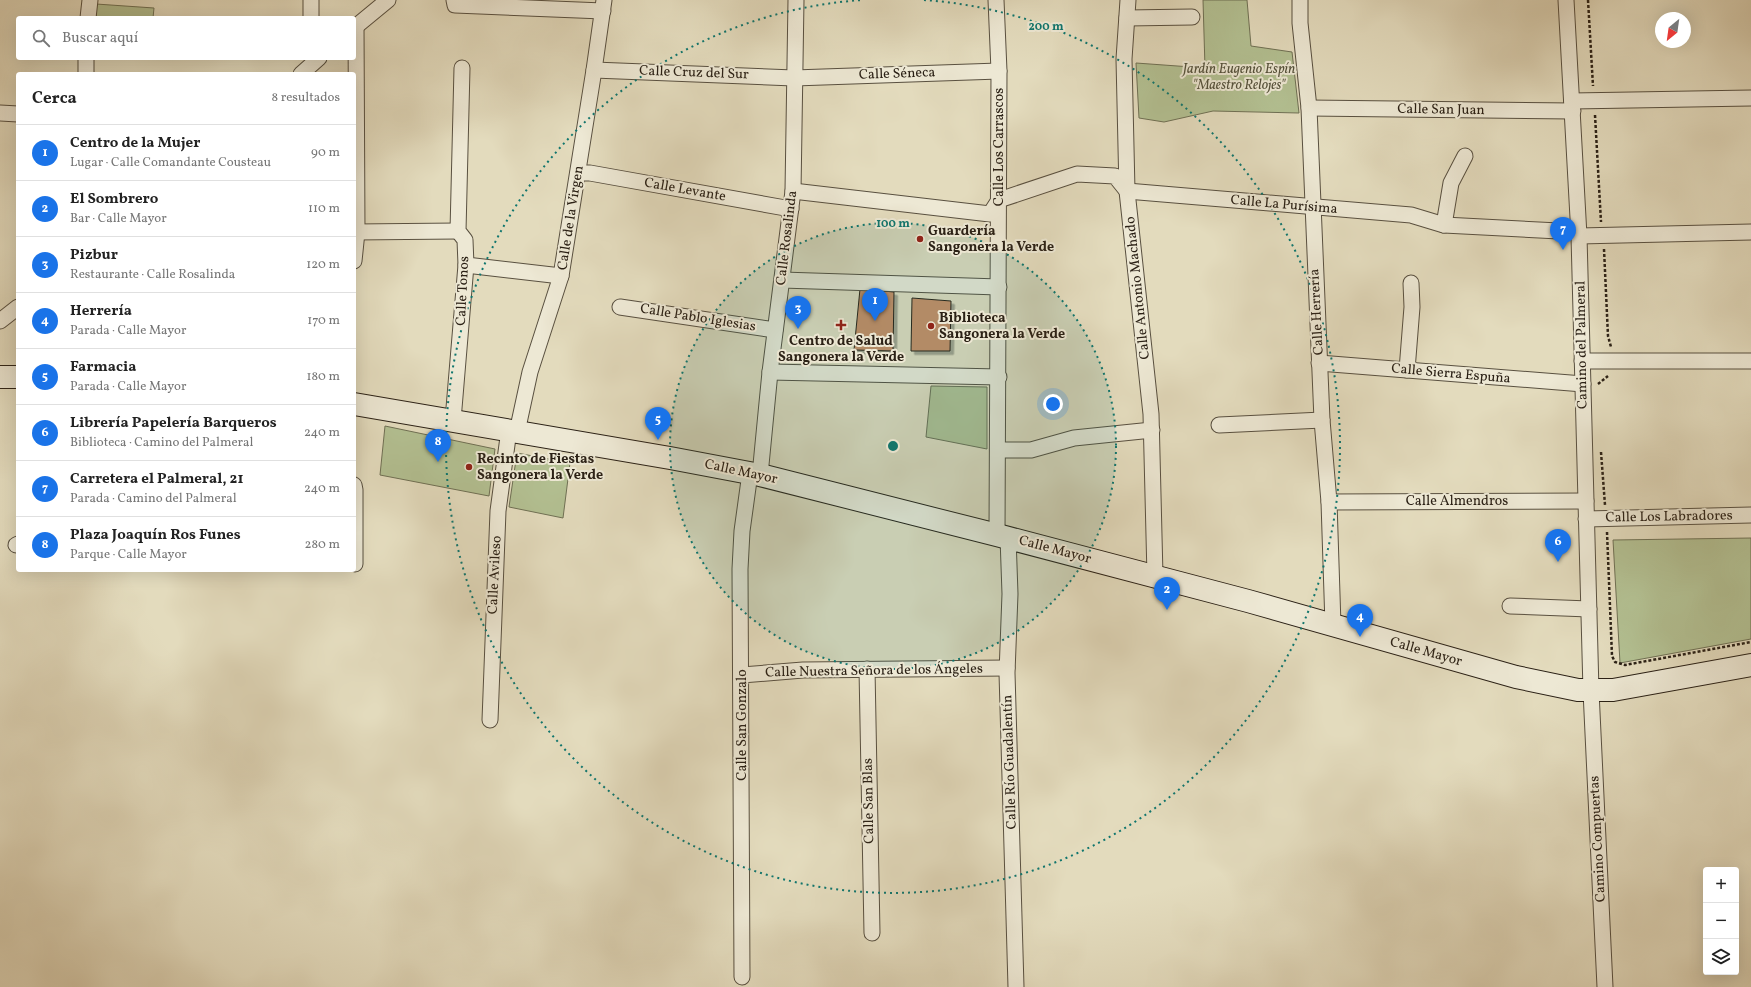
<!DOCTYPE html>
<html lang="es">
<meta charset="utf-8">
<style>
body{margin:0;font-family:Vollkorn,serif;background:#f2f2f2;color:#222}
.controls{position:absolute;right:12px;bottom:12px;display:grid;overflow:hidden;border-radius:4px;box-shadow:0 4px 16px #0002}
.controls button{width:36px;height:36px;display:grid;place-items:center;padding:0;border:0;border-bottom:1px solid #e0e0e0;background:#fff;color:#222;font:20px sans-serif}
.compass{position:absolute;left:1655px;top:12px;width:36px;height:36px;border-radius:50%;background:#fff;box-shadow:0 4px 16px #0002;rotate:209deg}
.you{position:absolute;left:1053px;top:404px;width:14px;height:14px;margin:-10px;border:3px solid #fff;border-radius:50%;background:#1a73e8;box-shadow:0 0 0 6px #1a73e833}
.badge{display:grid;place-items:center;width:26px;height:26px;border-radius:50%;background:#1a73e8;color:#fff;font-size:13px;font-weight:700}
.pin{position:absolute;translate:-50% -33px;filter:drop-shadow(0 1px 2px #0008)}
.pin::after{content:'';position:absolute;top:21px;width:14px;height:12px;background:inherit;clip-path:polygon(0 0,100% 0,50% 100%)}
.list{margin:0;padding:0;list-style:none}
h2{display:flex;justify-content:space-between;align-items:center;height:52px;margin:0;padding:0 16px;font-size:17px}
h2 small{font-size:13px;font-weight:400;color:#767676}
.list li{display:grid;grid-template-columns:26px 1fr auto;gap:12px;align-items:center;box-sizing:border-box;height:56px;padding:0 16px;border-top:1px solid #e0e0e0}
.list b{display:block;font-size:15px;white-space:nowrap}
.list p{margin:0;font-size:13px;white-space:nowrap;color:#767676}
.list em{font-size:13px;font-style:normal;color:#767676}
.icon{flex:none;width:22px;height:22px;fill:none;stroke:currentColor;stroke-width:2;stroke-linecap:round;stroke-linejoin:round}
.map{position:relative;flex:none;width:1751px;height:987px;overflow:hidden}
.search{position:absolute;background:#fff;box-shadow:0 4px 16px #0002;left:16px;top:16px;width:340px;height:44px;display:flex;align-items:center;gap:10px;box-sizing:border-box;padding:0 14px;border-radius:4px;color:#767676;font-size:15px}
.panel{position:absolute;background:#fff;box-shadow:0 4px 16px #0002;left:16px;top:72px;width:340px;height:500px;border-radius:4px}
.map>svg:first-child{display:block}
</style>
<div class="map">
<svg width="1751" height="987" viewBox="0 0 1751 987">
<defs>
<filter id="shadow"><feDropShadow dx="3.5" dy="3.5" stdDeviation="0" flood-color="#0004"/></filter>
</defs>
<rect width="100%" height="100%" fill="#e3dbbd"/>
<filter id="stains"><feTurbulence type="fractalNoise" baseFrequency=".005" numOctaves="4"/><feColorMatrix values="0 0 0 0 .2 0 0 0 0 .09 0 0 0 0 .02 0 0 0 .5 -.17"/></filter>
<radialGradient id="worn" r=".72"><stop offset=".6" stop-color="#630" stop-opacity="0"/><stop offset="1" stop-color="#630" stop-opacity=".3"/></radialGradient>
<g fill="#b3c092" stroke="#6f7054">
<polygon points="1203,0 1247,0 1251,46 1292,52 1299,113 1213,111 1164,122 1139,118 1136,63 1205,68"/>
<polygon points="96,4 154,8 153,18 96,18"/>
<polygon points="931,386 987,387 987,449 926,437"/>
<polygon points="385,426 495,449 489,496 380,475"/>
<polygon points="517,453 570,463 563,518 509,507"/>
<polygon points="1751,538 1751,639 1620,663 1613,540"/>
</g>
<g fill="#ca8f66" stroke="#2b2116" filter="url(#shadow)">
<polygon points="860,289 894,292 893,351 854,350"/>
<polygon points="912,298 951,301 950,351 911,351"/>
</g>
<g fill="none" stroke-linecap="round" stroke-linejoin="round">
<defs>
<g id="street">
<polyline points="311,0 311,18"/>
<polyline points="454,0 455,5 603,11"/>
<polyline points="996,0 999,71 997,535"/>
<polyline points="1128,0 1124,59 1127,191 1151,414 1155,576"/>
<polyline points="1300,0 1300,23 1309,108 1322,420 1329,502 1333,625"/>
<polyline points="1566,0 1579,236 1591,691 1605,987"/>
<polyline points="88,18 90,0"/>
<polyline points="1127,18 1192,17"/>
<polyline points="354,28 388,0"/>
<polyline points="594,70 794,78 999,71"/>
<polyline points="86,74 86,58"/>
<polyline points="301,74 319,58"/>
<polyline points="1572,101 1751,98"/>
<polyline points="1309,108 1573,111"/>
<polyline points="0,113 18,114"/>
<polyline points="578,173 590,173 791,209"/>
<polyline points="793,191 990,214 999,200 1077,174 1115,176 1127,191 1411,215 1444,225 1579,232"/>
<polyline points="1444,225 1451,183 1465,156"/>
<polyline points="354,232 458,231"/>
<polyline points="1579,236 1751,232"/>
<polyline points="354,261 357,232 356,26"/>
<polyline points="466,265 561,276"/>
<polyline points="782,280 999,287"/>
<polyline points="620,307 775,330"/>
<polyline points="0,321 18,307"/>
<polyline points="1582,361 1751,361"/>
<polyline points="1319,363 1583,384"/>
<polyline points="1407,370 1412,307 1411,283"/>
<polyline points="770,372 999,377"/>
<polyline points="453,420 466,265 465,240 458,231 462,68"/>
<polyline points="1219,425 1322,420"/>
<polyline points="517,432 530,372 561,276 594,70 604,0"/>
<polyline points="998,450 1031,450 1074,438 1152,430"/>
<polyline points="760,475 770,372 793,191 796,0"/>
<polyline points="354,485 355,490 355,564"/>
<polyline points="1329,502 1586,501"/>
<polyline points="1586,519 1751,515"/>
<polyline points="1008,537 1010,594 1007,673 1016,987"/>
<polyline points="16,545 18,544"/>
<polyline points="1510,606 1589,609"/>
<polyline points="867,669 872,933"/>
<polyline points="742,675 803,670 1007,668"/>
<polyline points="490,720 498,511 509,430"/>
<polyline points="742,977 740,569 742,531 750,473"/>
</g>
<g id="secondary">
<polyline points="0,377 18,377"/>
<polyline points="354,404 670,458 760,475 997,535 1248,601 1516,677 1578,690 1613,690 1751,665"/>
</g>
</defs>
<use href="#street" stroke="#595040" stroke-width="17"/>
<use href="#secondary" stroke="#2b2116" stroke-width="24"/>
<g stroke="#2b2116" stroke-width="2.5" stroke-dasharray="3 2" stroke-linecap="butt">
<polyline points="1588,0 1593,86"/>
<polyline points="1595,115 1601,222"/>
<polyline points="1604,249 1608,336 1611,347"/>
<polyline points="1598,384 1608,376"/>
<polyline points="1601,452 1605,505"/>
<polyline points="1607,532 1612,656 1615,662 1625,665 1751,642"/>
</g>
<use href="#street" stroke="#ede8d4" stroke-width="15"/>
<use href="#secondary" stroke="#ede8d4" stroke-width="22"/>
</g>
<circle cx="893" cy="446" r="223" fill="#0f766e" fill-opacity=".12"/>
<g fill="none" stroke="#0f766e" stroke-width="2" stroke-dasharray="2 4">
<circle cx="893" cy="446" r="223"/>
<path d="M924 0A447 447 0 1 1 862 0"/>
</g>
<g fill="#8f2418" stroke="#ede8d4" stroke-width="1.5">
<circle cx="920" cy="239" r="4"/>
<path d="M839 319h4v4h4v4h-4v4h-4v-4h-4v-4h4z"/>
<circle cx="931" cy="326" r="4"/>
<circle cx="469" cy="467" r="4"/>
</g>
<g text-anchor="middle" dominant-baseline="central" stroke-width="4" stroke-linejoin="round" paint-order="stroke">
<g font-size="14" font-style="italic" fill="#54513b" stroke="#ede8d4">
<text x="1239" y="69">Jardín Eugenio Espín<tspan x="1239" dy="16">"Maestro Relojes"</tspan></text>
</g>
<g font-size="14" fill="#2b2116" stroke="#ede8d4">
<text transform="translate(694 73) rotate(2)">Calle Cruz del Sur</text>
<text transform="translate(897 74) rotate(-2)">Calle Séneca</text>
<text transform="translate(1441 110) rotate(1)">Calle San Juan</text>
<text transform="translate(999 147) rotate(-90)">Calle Los Carrascos</text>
<text transform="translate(685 190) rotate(10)">Calle Levante</text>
<text transform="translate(1284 205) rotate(5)">Calle La Purísima</text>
<text transform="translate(571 218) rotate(-81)">Calle de la Virgen</text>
<text transform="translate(787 238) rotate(-83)">Calle Rosalinda</text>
<text transform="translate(1138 288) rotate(-96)">Calle Antonio Machado</text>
<text transform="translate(463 291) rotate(-87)">Calle Tonos</text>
<text transform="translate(1317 312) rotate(-93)">Calle Herrería</text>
<text transform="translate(698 318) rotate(9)">Calle Pablo Iglesias</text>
<text transform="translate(1582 345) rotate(-91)">Camino del Palmeral</text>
<text transform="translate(1451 374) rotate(5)">Calle Sierra Espuña</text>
<text transform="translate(741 472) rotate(12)">Calle Mayor</text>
<text x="1457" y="501">Calle Almendros</text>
<text transform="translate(1669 517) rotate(-1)">Calle Los Labradores</text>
<text transform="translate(1055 550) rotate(15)">Calle Mayor</text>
<text transform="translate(495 575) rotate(-87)">Calle Avileso</text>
<text transform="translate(1426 652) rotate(16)">Calle Mayor</text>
<text transform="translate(874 671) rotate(-1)">Calle Nuestra Señora de los Ángeles</text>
<text transform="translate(742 725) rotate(-90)">Calle San Gonzalo</text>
<text transform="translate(1010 762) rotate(-92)">Calle Río Guadalentín</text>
<text transform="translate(869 801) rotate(-91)">Calle San Blas</text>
<text transform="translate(1598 839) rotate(-93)">Camino Compuertas</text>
</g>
<g font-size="14" font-weight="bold" fill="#2b2116" stroke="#ede8d4" text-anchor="start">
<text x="928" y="231">Guardería<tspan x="928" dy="16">Sangonera la Verde</tspan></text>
<text x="939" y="318">Biblioteca<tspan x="939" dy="16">Sangonera la Verde</tspan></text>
<text x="841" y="341" text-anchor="middle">Centro de Salud<tspan x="841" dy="16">Sangonera la Verde</tspan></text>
<text x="477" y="459">Recinto de Fiestas<tspan x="477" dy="16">Sangonera la Verde</tspan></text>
</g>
</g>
<circle cx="893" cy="446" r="6" fill="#0f766e" stroke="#ede8d4" stroke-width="2"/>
<g font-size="12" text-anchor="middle" font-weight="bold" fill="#0f766e" stroke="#ede8d4" stroke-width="4" stroke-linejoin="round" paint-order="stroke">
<text x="1046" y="30">200 m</text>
<text x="893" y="227">100 m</text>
</g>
<rect width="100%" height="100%" filter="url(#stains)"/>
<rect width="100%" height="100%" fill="url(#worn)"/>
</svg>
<div class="controls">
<button>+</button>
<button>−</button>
<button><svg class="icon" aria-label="layers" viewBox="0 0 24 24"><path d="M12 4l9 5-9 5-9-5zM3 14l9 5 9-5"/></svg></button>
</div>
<svg class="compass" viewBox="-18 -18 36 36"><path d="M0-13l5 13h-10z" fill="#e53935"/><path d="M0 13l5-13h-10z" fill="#767676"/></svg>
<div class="you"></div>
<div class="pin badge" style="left:875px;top:321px">1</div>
<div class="pin badge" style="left:1167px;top:610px">2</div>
<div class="pin badge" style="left:798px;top:329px">3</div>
<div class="pin badge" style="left:1360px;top:637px">4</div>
<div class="pin badge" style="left:658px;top:440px">5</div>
<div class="pin badge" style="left:1558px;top:562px">6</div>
<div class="pin badge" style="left:1563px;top:250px">7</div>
<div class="pin badge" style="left:438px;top:462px">8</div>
<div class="search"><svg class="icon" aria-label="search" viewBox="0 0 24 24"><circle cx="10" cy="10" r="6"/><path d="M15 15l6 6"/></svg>Buscar aquí</div>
<section class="panel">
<h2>Cerca<small>8 resultados</small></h2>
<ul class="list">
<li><span class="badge">1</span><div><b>Centro de la Mujer</b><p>Lugar · Calle Comandante Cousteau</p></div><em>90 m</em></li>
<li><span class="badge">2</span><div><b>El Sombrero</b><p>Bar · Calle Mayor</p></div><em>110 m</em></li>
<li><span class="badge">3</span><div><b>Pizbur</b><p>Restaurante · Calle Rosalinda</p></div><em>120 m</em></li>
<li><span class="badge">4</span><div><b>Herrería</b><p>Parada · Calle Mayor</p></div><em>170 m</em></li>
<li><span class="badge">5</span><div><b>Farmacia</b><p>Parada · Calle Mayor</p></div><em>180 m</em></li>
<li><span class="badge">6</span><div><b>Librería Papelería Barqueros</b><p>Biblioteca · Camino del Palmeral</p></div><em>240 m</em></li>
<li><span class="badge">7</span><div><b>Carretera el Palmeral, 21</b><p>Parada · Camino del Palmeral</p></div><em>240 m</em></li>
<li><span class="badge">8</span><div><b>Plaza Joaquín Ros Funes</b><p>Parque · Calle Mayor</p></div><em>280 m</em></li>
</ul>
</section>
</div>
